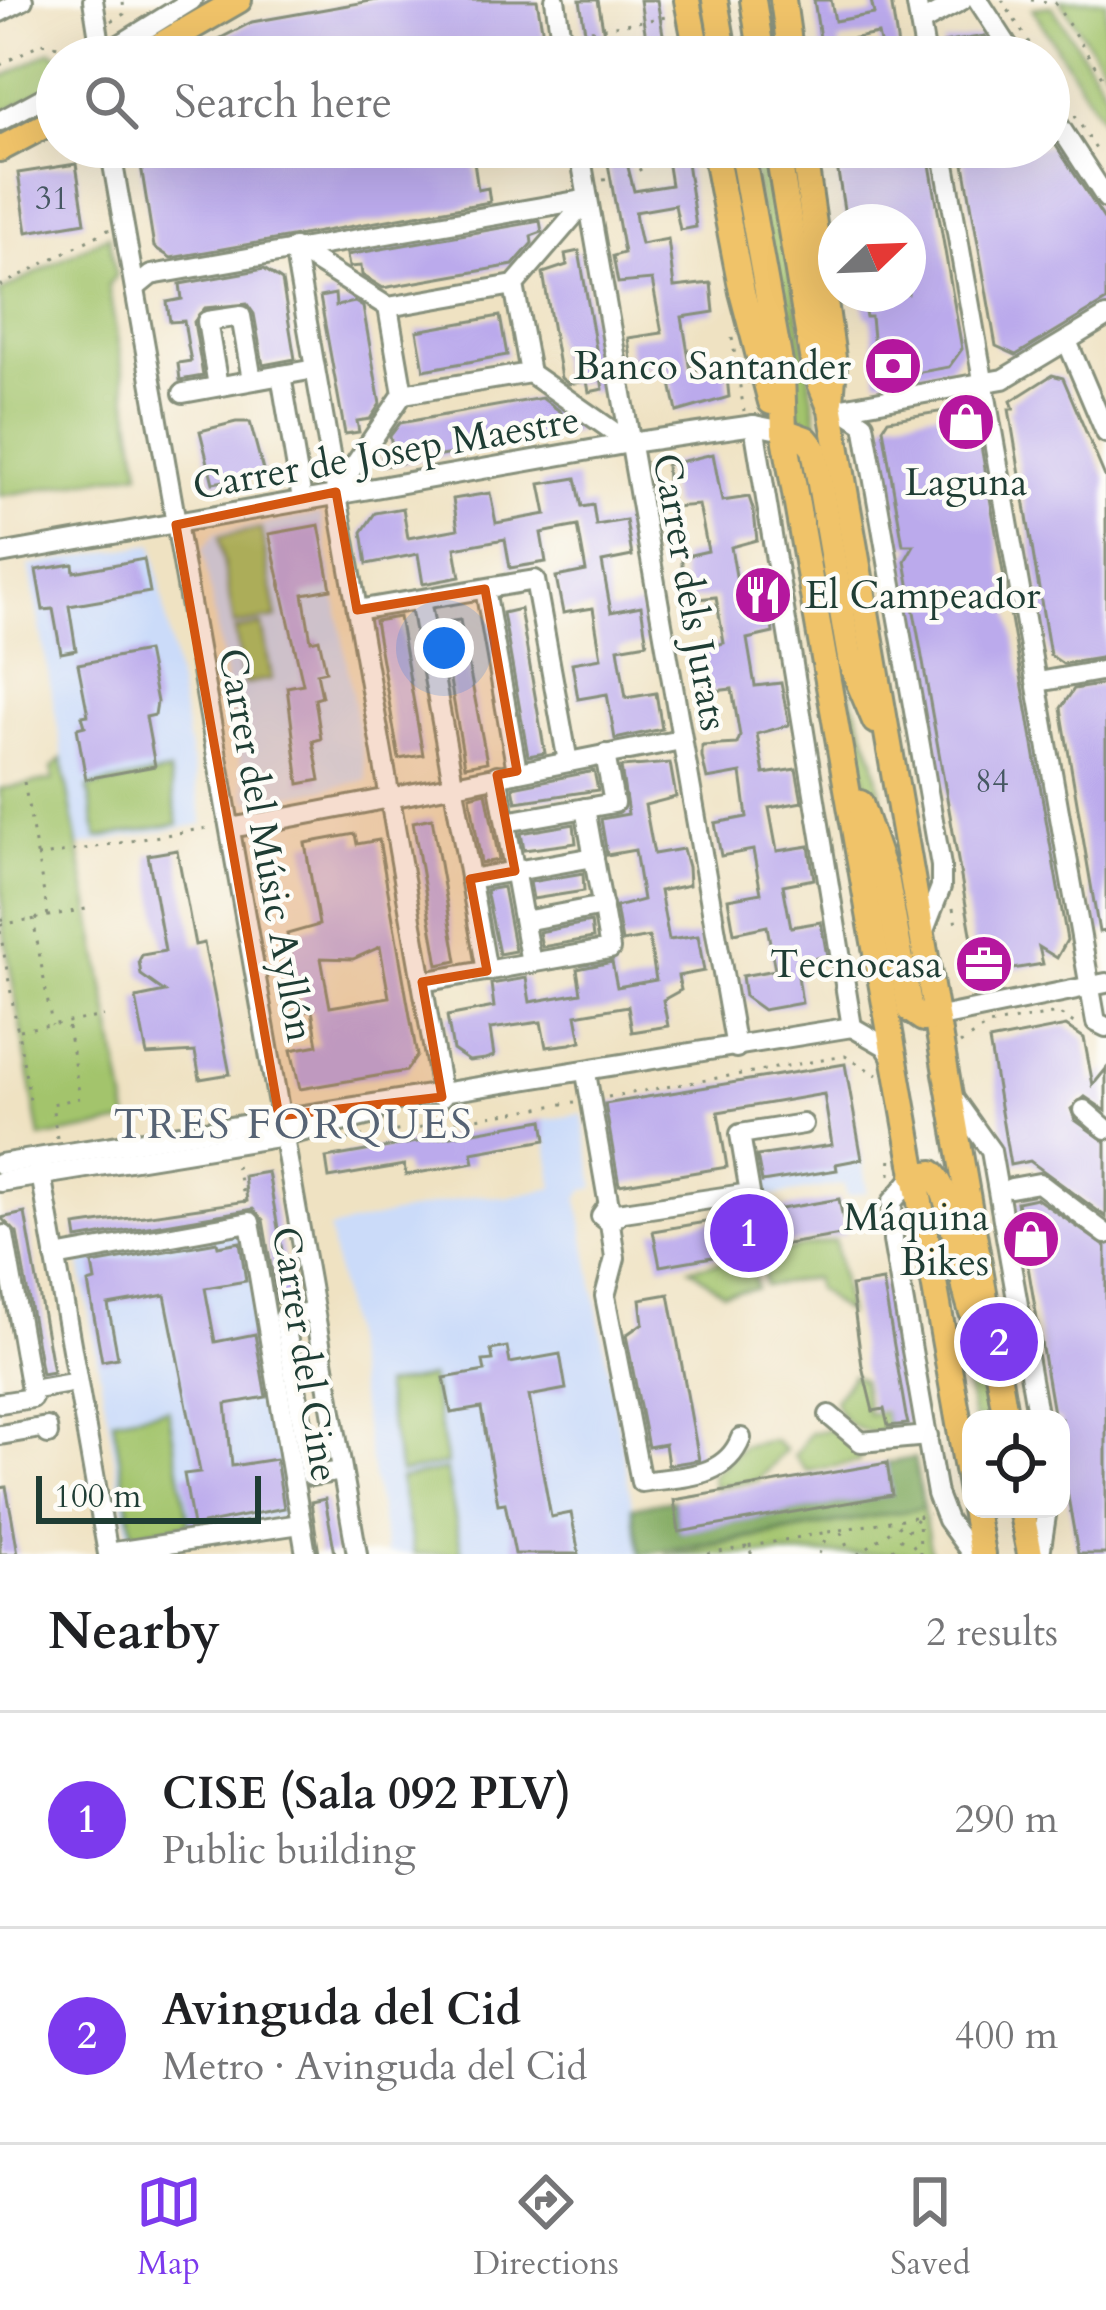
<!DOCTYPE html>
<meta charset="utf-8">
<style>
body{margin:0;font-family:Cardo,serif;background:#f6f6f6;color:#202124}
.controls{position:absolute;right:36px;bottom:36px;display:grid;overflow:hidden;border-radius:24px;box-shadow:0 12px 48px #0002}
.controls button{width:108px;height:108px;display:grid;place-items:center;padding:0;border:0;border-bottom:3px solid #e0e0e0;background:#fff;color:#202124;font:60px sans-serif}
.compass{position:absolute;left:818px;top:204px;width:108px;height:108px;border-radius:50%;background:#fff;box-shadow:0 12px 48px #0002;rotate:67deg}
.scale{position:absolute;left:36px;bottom:30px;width:225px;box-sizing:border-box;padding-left:12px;border:6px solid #1f3d34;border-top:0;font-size:33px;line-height:42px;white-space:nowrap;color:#1f3d34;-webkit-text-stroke:9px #fdfcf7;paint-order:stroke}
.you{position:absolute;left:444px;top:648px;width:42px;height:42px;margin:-30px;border:9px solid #fff;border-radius:50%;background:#1a73e8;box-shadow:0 0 0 18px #1a73e833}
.badge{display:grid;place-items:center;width:78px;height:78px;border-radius:50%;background:#7c3aed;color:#fff;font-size:39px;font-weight:700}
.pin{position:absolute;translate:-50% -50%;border:6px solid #fff;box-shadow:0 3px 12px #0006}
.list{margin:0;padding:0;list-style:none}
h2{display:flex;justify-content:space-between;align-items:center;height:156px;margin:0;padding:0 48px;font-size:51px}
h2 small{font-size:39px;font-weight:400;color:#757577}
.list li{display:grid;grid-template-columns:78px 1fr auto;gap:36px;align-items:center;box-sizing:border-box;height:216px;padding:0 48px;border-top:3px solid #e0e0e0}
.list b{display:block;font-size:45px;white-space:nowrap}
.list p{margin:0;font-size:39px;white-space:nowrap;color:#757577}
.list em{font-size:39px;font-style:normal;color:#757577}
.icon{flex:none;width:66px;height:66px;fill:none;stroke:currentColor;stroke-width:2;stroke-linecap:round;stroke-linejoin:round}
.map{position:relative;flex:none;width:1106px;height:1554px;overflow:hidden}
.search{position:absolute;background:#fff;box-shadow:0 12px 48px #0002;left:36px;right:36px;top:36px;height:132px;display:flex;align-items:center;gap:30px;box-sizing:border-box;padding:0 42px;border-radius:66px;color:#757577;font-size:45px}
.sheet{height:588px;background:#fff}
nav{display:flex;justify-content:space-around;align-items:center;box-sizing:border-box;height:168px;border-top:3px solid #e0e0e0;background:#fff;font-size:33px;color:#757577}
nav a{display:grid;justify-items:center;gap:6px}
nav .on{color:#7c3aed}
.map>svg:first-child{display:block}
</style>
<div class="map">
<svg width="1106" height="1554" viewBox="0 0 1106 1554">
<rect width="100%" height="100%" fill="#fdfcf7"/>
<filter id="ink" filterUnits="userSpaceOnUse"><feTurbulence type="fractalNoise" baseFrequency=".00833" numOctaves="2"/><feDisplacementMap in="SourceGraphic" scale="24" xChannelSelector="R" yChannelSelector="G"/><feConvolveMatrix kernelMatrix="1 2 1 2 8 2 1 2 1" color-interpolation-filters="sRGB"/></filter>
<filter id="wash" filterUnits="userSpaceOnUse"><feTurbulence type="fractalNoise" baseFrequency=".004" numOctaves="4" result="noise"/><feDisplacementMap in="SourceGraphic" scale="48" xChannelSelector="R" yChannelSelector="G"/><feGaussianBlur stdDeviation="2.7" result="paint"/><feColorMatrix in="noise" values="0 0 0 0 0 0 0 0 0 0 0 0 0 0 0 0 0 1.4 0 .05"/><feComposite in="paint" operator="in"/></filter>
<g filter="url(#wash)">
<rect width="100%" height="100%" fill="#efe2c2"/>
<g fill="#cbdbf9">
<polygon points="321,514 367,780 252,803 246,796 203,549 215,533"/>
<polygon points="153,544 203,824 79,846 29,566"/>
<polygon points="582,1114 595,1188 584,1190 578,1199 641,1554 387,1554 329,1229 477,1195 506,1198 554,1188 543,1120"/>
<polygon points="786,1151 862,1159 867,1192 847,1196 844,1184 761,1198 751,1160"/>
<polygon points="243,1228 294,1515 130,1544 79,1257"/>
</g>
<g fill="#a3c46c" stroke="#618050" stroke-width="3">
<polygon points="1060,0 1106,0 1106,71"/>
<polygon points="1052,6 1106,91 1106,126 1032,8"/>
<polygon points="51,51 58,55 57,83 0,114 0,79"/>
<polygon points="750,147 769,147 821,445 797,417"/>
<polygon points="109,235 116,275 108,285 140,472 0,496 0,292"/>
<polygon points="261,529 277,618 234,625 219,537"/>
<polygon points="262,625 272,679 244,684 235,630"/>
<polygon points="843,674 874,758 893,863 868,794"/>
<polygon points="62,759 129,1122 40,1138 3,927 0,789 53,780 52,768"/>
<polygon points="169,772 178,824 97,838 88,787"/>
<polygon points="931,1178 990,1419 973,1419"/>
<polygon points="835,1240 847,1313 816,1289 814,1278 765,1286 760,1256"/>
<polygon points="751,1257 756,1288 723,1293 690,1268"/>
<path d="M 853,1375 L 862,1380 L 868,1414 L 885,1412 L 889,1434 C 864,1434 841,1427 835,1400 Z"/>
<polygon points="430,1377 447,1464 400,1473 383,1386"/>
<polygon points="168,1409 189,1524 133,1534 113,1419"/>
<polygon points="830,1429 863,1450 858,1462 807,1471 794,1456 810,1433"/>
<polygon points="773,1440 785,1450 758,1480 715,1488 712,1476 743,1446"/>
<polygon points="446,1470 462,1554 414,1554 399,1479"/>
<polygon points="923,1508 931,1554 666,1554"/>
</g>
<polygon fill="#82aa60" stroke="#50744a" stroke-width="3" points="914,1458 923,1508 641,1554 632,1507 674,1500 679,1531 891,1495 887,1463"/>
<g id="blocks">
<g fill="#bbaaec" fill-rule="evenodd">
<polygon points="376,0 537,0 547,57 184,57 252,22"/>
<polygon points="580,0 598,0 608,57 589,57"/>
<polygon points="640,0 657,0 667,57 649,57"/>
<polygon points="814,0 831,0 835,21 874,14 871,0 891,0 899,54 883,56 878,34 839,41 841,57 823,57"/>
<polygon points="985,36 999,57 945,57 943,43"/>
<polygon points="1049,135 1106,222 1106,301 1016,355 996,346 961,147 1049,147"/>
<polygon points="138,147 472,147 478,190 488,188 490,202 171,258 154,247"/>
<polygon points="605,147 623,147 634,191 671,185 665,147 685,147 696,227 680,230 675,205 635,212 637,226 641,244 668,239 674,287 711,283 714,312 682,317 691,371 726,367 729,397 677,412 667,364 632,367 628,338 662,333 652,280 618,283 613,256 624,253"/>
<polygon points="834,147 927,147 962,349 949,367 877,380 871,317 866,317 861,294 908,294 908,222 846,222"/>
<polygon points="76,164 85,222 27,232 18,173"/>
<polygon points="540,221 542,232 531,236 532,243 513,265 383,288 362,275 361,266 349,267 347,255"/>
<polygon points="579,251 603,389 589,392 587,381 569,384 561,378 543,273 567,265 565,254"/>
<polygon points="264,269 282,281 295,359 263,365 254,314 247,304 205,308 194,322 203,376 180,380 178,363 191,361 188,346 184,321 170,322 167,302 182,299 180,284"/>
<polygon points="335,294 336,306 355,302 363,307 380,404 370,419 357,421 359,432 345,434 320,297"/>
<polygon points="500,316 507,355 424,370 417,331"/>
<polygon points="1052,375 1063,378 1106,479 1106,657 1063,664 1050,655 1009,409 1014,409 1011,401"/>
<polygon points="542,398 561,412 563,420 575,421 577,432 384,466 382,452 393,450 390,436 400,423"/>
<polygon points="957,409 977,423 1067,940 1057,958 1039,947 1043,964 987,973 978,973 905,561 914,545 903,545 883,428 888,420"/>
<polygon points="236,422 250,422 264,474 213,483 200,431"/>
<polygon points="713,454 722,501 749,497 754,512 757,540 731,547 739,593 765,591 770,605 773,633 747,639 755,686 781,683 789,725 757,734 764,774 796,769 802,802 769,808 777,851 809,846 814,879 783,885 791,927 821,922 827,956 796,962 802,1003 763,1010 745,997 742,976 775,970 767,926 734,933 728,899 761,893 753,850 721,856 715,823 747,817 741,773 707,779 702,757 702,746 737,744 740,736 732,689 705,692 699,665 698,650 724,643 716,597 689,600 682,573 682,557 708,551 699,505 673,507 667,480 666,465"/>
<polygon points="576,478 582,507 593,505 596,525 626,520 632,556 602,562 611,612 641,606 647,643 618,648 626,698 656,693 662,729 615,739 607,694 578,699 572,663 601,658 593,608 563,613 556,577 586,571 578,526 541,533 546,562 510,568 505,539 455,548 460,577 423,584 418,554 367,564 362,532 375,513 403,508 408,538 458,529 453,499 490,493 496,523 546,514 540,484"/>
<polygon points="319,525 331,589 303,594 311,641 319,639 326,671 317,673 322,697 315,699 321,739 313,741 320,780 299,784 287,687 303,684 269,534"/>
<polygon points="144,559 150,592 69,606 76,650 61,653 53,609 43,610 36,570 73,564 74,572"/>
<polygon points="520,609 545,753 528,756 503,613"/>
<polygon points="399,617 423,755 399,759 375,621"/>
<polygon points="460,620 487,762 465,766 440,623"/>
<polygon points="147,651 157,702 155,715 146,717 155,766 86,779 77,728 85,726 82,716 88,715 78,664"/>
<polygon points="1106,684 1106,931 1099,932 1061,708 1074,689"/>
<polygon points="670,763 676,797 645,805 654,854 683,849 688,867 689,885 660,891 669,940 698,936 704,971 678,976 681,990 663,1000 668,1026 632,1032 628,1006 576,1015 581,1041 570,1044 546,1047 541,1022 490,1029 494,1056 485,1059 469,1061 453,1050 447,1016 494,1007 491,984 526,978 530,1002 581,993 577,969 612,962 617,987 656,980 649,937 622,942 616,907 643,900 635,850 607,855 601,819 628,814 621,767"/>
<polygon points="594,771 598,790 516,802 513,787"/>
<polygon points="486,792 499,860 481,863 470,796"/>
<polygon points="432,818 457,961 438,965 413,822"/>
<polygon points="574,824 576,843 524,850 521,833"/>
<path d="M 355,834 L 357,844 L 379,840 L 417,1056 L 406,1071 L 300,1089 L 291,1050 L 318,1045 L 312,1010 L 302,1012 L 287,934 L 319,925 L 305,843 ZM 380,947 L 389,997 L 330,1007 L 321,958 L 353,959 Z"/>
<polygon points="177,850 195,945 204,943 230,1074 200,1079 195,1052 147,1055 136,998 165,992 141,975 139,961 142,955 165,951 148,855"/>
<polygon points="583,873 584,891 533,899 530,882"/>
<polygon points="503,887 515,951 499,954 486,890"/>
<polygon points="591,922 593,938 542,947 539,932"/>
<polygon points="1066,1026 1084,1038 1093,1085 1106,1069 1106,1111 1085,1097 1071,1109 1075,1120 1106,1142 1106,1217 1030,1161 1010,1165 989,1041"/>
<polygon points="845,1064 862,1159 836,1164 837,1170 762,1182 757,1156 832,1145 824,1094 718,1112 727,1167 619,1185 605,1104"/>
<polygon points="543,1120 546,1140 472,1153 474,1163 406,1175 404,1165 329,1178 326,1158"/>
<polygon points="268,1172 291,1301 277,1303 263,1220 253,1209 77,1239 75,1226 247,1201 244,1176"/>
<polygon points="1036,1198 1106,1247 1106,1554 1078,1554 1061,1457 1061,1419 1054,1419 1017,1202"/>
<polygon points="839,1199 846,1234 660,1266 653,1231"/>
<polygon points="25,1213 53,1372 42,1374 17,1233 1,1218"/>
<polygon points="217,1242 218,1246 240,1242 246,1281 205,1288 215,1342 255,1334 266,1397 226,1404 232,1466 276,1459 284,1508 193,1526 184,1474 200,1472 165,1295 108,1305 118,1358 102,1361 88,1283 95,1281 92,1264"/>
<polygon points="883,1281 906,1416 908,1424 888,1426 884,1409 873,1411 862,1366 851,1286"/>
<polygon points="669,1294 699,1460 668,1465 665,1444 648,1447 626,1335 643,1323 640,1299"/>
<polygon points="507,1347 510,1363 560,1354 566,1389 529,1396 551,1517 571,1513 579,1554 515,1554 505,1503 498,1504 481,1408 451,1413 444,1378 485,1371 483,1361 493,1360 491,1350"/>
<polygon points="887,1463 892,1495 679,1532 674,1500"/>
<polygon points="6,1487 12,1518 18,1554 0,1554 0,1488"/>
<polygon points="325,1499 335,1554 319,1554 311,1502"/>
</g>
</g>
</g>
<g filter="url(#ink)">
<use href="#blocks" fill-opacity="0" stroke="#87907b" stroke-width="3"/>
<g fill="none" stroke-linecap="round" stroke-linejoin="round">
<defs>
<g id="minor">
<polyline points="93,0 102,57"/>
<polyline points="555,0 564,57"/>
<polyline points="916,0 926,57"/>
<polyline points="978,0 1015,57"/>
<polyline points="0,12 23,0"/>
<polyline points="920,23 962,0"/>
<polyline points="100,57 192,0"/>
<polyline points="1049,110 1106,198"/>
<polyline points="0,121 57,90"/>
<polyline points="110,147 357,1554"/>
<polyline points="579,147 736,1048"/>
<polyline points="942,147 1096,1022 1106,1027"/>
<polyline points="294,248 442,1097"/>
<polyline points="294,248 388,307"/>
<polyline points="514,285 530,373 403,394 388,307 514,285 588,199"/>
<polyline points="135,288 151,275 588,199"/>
<polyline points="1067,341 1106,433"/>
<polyline points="530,373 630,443"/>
<polyline points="281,375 302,499"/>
<polyline points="218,386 207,321 241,316 252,380"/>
<polyline points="183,393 315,369"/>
<polyline points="840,408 864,424 941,866 941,887 923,933"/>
<polyline points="836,409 1003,379 1106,317"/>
<polyline points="754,425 852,1027"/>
<polyline points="336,492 403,394"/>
<polyline points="0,554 630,443 754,425 784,431"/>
<polyline points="485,589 517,771"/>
<polyline points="420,600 487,971"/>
<polyline points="357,610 535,580 568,762"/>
<polyline points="1038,682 1106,670"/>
<polyline points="497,775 531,963"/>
<polyline points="506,822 614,803 605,754"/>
<path d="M 230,828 C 382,802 531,768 682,740"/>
<polyline points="470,879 594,857"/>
<polyline points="524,921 603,906"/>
<polyline points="422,982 610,949 585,808"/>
<polyline points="935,1018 1106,983"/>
<polyline points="852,1027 885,1046 894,1060"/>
<polyline points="586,1073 609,1206"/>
<polyline points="954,1099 991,1151 1038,1419"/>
<polyline points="1084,1110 1106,1129"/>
<polyline points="0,1164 852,1027"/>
<polyline points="40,1168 108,1554"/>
<polyline points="914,1176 892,1202 893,1241 937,1494 947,1520 972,1554"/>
<polyline points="0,1182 284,1136 374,1114"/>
<polyline points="1011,1188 1039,1183 1106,1234"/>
<polyline points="617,1213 750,1193 740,1134 803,1124"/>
<path d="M 610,1223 L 601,1216 L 608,1206 L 617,1216 L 610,1223 L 615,1258 L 605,1296 L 641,1482 C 680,1476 725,1480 741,1438"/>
<polyline points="4,1235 31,1390"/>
<polyline points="55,1257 250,1222 306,1554"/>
<polyline points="314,1311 284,1317 311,1476 342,1471"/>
<polyline points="0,1403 32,1398 31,1390 77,1382"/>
<polyline points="829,1415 861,1442 928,1436"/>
<polyline points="0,1435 47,1427 48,1434"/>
<polyline points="108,1553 300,1524"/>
<polyline points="1040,1554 1047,1509"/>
</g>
<g id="major">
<polyline points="687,0 698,57"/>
<polyline points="715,0 725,57"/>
<polyline points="753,0 762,57"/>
<polyline points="783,0 791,57"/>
<polyline points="140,57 239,0"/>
<polyline points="714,147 742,292 771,402"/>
<polyline points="741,147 782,374 784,431 971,1492"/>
<polyline points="777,147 814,368 831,410 1006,1419"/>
<polyline points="803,147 834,365 831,401"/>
<polyline points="0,149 57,119"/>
<polyline points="784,431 806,439 814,449 851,664 875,721"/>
<polyline points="860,803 887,882 910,1010 923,1019 935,1018"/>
<path d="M 914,1176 L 932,1173 C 959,1199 955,1292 983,1336"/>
<polyline points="974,1509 982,1554"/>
<polyline points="1021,1509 1030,1554"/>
</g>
</defs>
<use href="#minor" stroke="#87907b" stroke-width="24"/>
<use href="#major" stroke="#87907b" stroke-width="30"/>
<g stroke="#87907b" stroke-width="3" stroke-dasharray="3 9" stroke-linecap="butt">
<polyline points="1002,0 1038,57"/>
<polyline points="1031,0 1055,3 1106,83"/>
<polyline points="111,21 124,14 123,0"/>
<polyline points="579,32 666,17"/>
<polyline points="0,65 41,43 65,47 82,38"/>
<polyline points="1049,75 1099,154"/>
<polyline points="683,152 690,150"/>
<polyline points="628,176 667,155"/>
<polyline points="603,180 611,179"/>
<polyline points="0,286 110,229"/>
<polyline points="732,338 744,411"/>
<polyline points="24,782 48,916"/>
<polyline points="37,857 207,828"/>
<polyline points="0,906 3,922"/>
<polyline points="953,908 956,925"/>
<polyline points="33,918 52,1025"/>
<polyline points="0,925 86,909"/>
<polyline points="0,931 30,1100"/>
<polyline points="20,1030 104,1016"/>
<polyline points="960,1044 988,1025 1058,1013 1077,1025"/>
<polyline points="608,1097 845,1056 877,1075"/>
<polyline points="57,1138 52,1104 80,1098 67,1022"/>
<polyline points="348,1139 575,1102"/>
<polyline points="236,1166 246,1203"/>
<polyline points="890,1175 891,1155"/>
<polyline points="841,1532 850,1554"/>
<polyline points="708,1554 746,1547 749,1554"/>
<polyline points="752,1554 746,1547 828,1532"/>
<polyline points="819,1554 828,1532 919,1516 889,1554"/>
<polyline points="858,1554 905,1521"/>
<polyline points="903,1554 917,1543"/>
<polyline points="920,1554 919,1516 929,1514"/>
</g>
<use href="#minor" stroke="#fff" stroke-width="18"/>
<use href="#major" stroke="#f0c369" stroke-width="24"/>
</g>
</g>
<path fill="#d45610" fill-opacity="0.2" stroke="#d45610" stroke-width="9" stroke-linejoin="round" d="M 336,492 L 357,610 L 485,589 L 517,771 L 497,775 L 515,871 L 470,879 L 487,971 L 422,982 L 442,1097 L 279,1116 L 176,525 Z"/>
<defs>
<symbol id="bank-disc" viewBox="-11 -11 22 22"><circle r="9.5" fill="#b5179e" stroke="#fdfcf7"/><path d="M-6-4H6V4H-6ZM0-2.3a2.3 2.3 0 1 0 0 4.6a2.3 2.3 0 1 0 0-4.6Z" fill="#fff"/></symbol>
<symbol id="shop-disc" viewBox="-11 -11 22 22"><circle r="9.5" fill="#b5179e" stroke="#fdfcf7"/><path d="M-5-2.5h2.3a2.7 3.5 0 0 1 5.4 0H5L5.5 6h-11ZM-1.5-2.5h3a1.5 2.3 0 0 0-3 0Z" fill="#fff"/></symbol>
<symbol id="restaurant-disc" viewBox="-11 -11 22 22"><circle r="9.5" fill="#b5179e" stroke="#fdfcf7"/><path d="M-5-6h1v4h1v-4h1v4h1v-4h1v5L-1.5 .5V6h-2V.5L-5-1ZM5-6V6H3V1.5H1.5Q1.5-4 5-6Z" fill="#fff"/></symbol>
<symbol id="office-disc" viewBox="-11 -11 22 22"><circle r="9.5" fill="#b5179e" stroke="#fdfcf7"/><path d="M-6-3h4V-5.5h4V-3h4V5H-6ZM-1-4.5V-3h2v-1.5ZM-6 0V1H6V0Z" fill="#fff"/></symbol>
</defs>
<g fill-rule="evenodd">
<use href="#bank-disc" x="860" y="333" width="66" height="66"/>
<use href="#shop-disc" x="933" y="389" width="66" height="66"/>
<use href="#restaurant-disc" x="730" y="562" width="66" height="66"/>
<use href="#office-disc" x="951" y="931" width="66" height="66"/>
<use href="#shop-disc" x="998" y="1206" width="66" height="66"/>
</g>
<g text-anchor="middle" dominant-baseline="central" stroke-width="9" stroke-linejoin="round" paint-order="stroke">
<g font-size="33" fill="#465862">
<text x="52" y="198">31</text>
<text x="992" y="781">84</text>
</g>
<g font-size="39" fill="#1f3d34" stroke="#fdfcf7" text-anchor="end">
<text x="851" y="366">Banco Santander</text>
<text x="966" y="482" text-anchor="middle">Laguna</text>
<text x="805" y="595" text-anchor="start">El Campeador</text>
<text x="942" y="964">Tecnocasa</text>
<text x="989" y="1217">Máquina<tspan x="989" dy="45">Bikes</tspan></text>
</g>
<g font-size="39" fill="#1f3d34" stroke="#fdfcf7">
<text transform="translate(386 453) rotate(-10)">Carrer de Josep Maestre</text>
<text transform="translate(690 592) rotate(80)">Carrer dels Jurats</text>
<text transform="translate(266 845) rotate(80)">Carrer del Músic Ayllón</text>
<text transform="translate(305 1354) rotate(81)">Carrer del Cine</text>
</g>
<g font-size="42" letter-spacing="3" fill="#566374" stroke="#fdfcf7">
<text x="294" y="1124">TRES FORQUES</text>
</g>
</g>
</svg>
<div class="controls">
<button><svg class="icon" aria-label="locate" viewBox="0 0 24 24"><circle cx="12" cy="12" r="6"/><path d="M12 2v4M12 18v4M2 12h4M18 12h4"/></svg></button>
</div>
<svg class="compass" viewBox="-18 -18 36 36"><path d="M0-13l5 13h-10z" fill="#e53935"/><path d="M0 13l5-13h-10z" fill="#757577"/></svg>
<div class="scale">100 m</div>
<div class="you"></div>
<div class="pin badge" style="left:749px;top:1233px">1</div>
<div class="pin badge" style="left:999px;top:1342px">2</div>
<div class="search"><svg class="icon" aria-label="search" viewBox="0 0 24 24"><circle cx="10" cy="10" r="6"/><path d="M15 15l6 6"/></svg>Search here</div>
</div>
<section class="sheet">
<h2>Nearby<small>2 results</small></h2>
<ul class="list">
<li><span class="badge">1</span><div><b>CISE (Sala 092 PLV)</b><p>Public building</p></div><em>290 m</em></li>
<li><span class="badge">2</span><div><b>Avinguda del Cid</b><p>Metro · Avinguda del Cid</p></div><em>400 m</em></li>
</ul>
</section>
<nav>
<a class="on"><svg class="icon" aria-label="map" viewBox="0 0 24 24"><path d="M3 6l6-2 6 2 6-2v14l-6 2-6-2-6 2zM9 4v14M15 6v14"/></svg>Map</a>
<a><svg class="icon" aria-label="directions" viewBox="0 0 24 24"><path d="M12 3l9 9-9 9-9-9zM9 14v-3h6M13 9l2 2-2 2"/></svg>Directions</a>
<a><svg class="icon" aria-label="saved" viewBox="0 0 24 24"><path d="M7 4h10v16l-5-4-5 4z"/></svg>Saved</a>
</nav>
